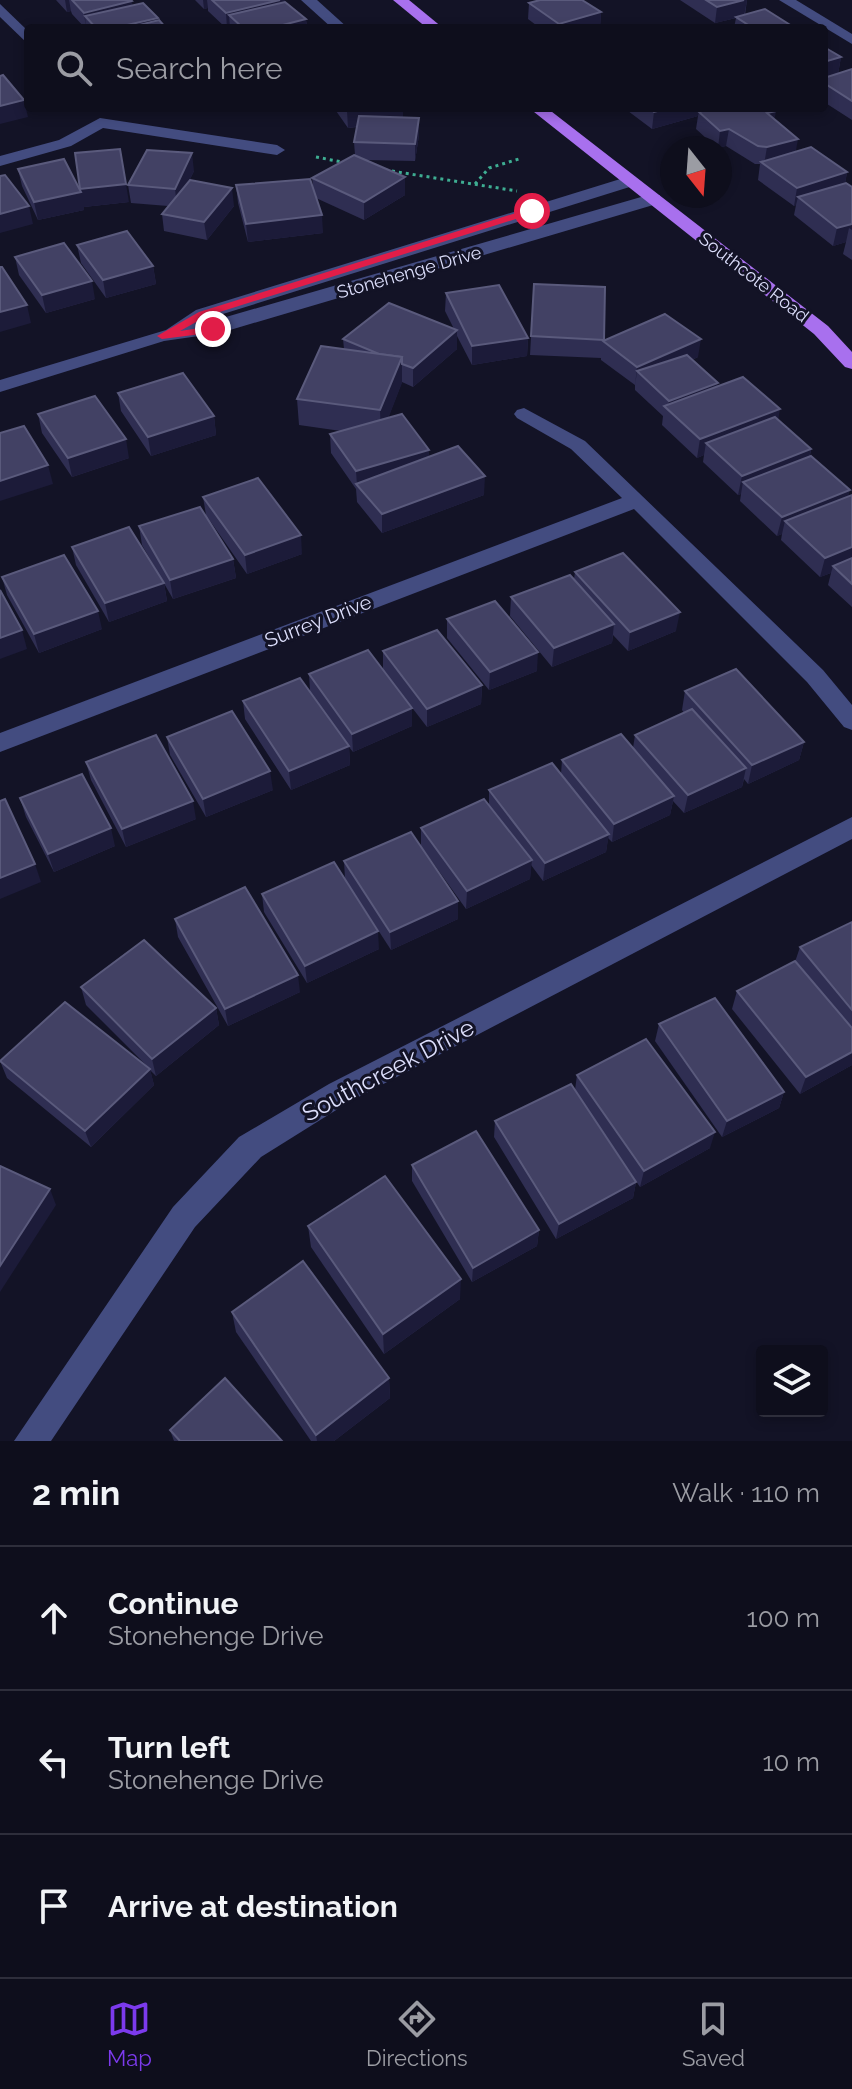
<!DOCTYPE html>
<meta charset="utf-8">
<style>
body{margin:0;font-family:Raleway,sans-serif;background:#1c1c29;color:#f1f3f6}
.controls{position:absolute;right:24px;bottom:24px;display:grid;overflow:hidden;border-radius:8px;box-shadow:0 4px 12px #0003}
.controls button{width:72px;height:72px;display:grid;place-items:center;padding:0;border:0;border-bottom:2px solid #2e2e3b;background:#0e0e1c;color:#f1f3f6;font:40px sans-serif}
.compass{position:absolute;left:660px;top:136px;width:72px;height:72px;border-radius:50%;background:#0e0e1c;box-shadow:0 4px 12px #0003;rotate:163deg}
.stop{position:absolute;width:24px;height:24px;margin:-18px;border:6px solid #e11d48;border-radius:50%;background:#fff}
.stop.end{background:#e11d48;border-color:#fff;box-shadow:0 2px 8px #0008}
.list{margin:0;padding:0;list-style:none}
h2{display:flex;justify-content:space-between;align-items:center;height:104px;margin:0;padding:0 32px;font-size:34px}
h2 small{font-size:26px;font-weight:400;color:#9b9ca3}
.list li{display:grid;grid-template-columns:52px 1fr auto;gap:24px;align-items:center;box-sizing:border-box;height:144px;padding:0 32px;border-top:2px solid #2e2e3b}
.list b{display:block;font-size:30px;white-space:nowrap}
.list p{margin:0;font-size:26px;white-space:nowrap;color:#9b9ca3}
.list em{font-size:26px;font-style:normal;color:#9b9ca3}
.icon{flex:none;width:44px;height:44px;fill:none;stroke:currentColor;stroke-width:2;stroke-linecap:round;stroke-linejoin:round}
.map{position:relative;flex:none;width:852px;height:1441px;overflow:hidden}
.search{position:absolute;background:#0e0e1c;box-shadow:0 4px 12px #0003;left:24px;right:24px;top:24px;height:88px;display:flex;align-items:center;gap:20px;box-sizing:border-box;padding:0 28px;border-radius:8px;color:#9b9ca3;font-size:30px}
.sheet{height:536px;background:#0e0e1c}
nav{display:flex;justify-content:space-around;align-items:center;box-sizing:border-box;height:112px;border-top:2px solid #2e2e3b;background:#0e0e1c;font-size:22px;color:#9b9ca3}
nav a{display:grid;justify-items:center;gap:4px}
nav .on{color:#7c3aed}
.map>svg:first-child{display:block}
</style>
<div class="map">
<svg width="852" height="1441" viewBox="0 0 852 1441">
<rect width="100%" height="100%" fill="#131326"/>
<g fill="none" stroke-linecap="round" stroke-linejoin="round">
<g stroke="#3ead92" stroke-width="3" stroke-dasharray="3 4" stroke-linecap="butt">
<polyline points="316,157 347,163"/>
<polyline points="385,170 517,191"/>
<polyline points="475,184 489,168 519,159"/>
</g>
<g fill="#434c80" fill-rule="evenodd">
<polygon points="301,0 317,0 348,28 332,28"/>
<polygon points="779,0 796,0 852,34 852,44"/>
<polygon points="0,4 28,31 28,44 0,17"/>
<polygon points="100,118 277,145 285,150 277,155 103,128 71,146 0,166 0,156 59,140"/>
<polygon points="630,176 636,177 636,185 210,318 195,326 648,195 660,195 660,203 220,333 164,341 0,392 0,380 166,330 196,310"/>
<polygon points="524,408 585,441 823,670 852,705 852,730 844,727 807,682 634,509 0,752 0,733 622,498 571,449 517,418 514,414 517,410"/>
<polygon points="852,817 852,839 349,1102 261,1157 195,1227 51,1441 14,1441 173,1207 239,1137 329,1084"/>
</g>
<g fill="#a870ee" fill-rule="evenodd">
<polygon points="393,0 409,0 443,28 427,28"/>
<polygon points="529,108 547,108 828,326 852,352 852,369 845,367 814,334"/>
</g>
</g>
<g fill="#2f2e52">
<polygon points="56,0 131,0 132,5 158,18 158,21 166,28 85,28 72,14 71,11 67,12"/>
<polygon points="195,0 285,0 285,2 306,19 307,28 226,28 208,11 208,8 204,9"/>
<polygon points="680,0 747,0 745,15 795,28 734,28 736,18 715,23"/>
<polygon points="529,3 601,12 600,28 540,28 528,19"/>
<polygon points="824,47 841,57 838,74 852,69 852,120 824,102"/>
<polygon points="237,108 268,108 265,112"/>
<polygon points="334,108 403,108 403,117 419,118 419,135 415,161 365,160 405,177 405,195 364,220 316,198 323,233 248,242 238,203 236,185 313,185 312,178 355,155 354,142 357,127 348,128"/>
<polygon points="624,108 706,108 706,110 730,110 774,119 796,151 847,172 845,184 852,187 852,260 843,254 846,242 833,246 794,215 796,205 794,206 758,180 760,164 755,164 726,146 717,148 696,129 698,116 652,129"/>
<polygon points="18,169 80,191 129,202 84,207 84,210 38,220 22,186"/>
<polygon points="194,171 189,181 234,206 207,240 164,231 162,214 168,206 131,203 128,185"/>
<polygon points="77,245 153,266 156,284 106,298 81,263"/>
<polygon points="15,257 95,299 46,313 19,275"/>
<polygon points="534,284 605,287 604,341 698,357 692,360 718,386 778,420 811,449 810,456 848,496 852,495 852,607 828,585 831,573 820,577 781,540 782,534 777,536 740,501 741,494 738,495 703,462 704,455 697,458 662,425 663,416 635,390 635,385 601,360 601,358 530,355"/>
<polygon points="446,293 528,338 527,356 472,365 457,336 457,349 413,387 402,382 388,418 429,450 429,457 484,495 382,533 357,502 356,489 331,453 330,434 341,431 299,425 297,399 344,349 343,339 454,329 445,311"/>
<polygon points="118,393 214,416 216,435 151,456 121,411"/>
<polygon points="38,414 129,458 72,477 42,433"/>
<polygon points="203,497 302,554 247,574 208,518 233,559 236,578 173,599 142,545 139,526 206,515"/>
<polygon points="72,547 164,583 167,601 109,622 76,565"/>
<polygon points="575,572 676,631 628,651 613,635 612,643 552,667 510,616 511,597 574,579"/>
<polygon points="2,577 102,629 39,653 7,595"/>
<polygon points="447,619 537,671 489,690 447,638"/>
<polygon points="383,651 482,685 481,704 427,727 383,670"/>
<polygon points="309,674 412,726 353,752 349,747 350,765 291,790 245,719 243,701 310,691"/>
<polygon points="685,691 804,742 799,760 748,784 744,779 742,787 684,813 673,801 670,815 612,842 608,838 606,852 543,881 531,865 530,879 466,909 421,846 421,828 489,805 489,790 561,774 562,760 633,748 635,735 684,713 682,710"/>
<polygon points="167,737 273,790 206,817 170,755"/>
<polygon points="86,762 196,819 126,847 91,780"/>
<polygon points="20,798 115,846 54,872 26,817"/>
<polygon points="344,861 458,901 458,919 391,950 345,879"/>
<polygon points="262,894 379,949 307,983 264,912"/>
<polygon points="175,919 300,992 228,1026 178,937"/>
<polygon points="852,922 852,1065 800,1094 732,1009 737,991 795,962 800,947"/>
<polygon points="81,987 216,1008 219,1025 156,1076 150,1070 154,1085 91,1147 7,1078 0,1061 147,1066 86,1005"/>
<polygon points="659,1024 784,1092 779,1108 722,1137 655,1041"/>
<polygon points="577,1075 710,1148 640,1187 613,1148 636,1182 633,1198 556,1239 494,1137 495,1121 575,1090"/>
<polygon points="412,1165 539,1230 537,1246 472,1282 412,1181"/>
<polygon points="308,1226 460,1299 384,1354 311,1247"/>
<polygon points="232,1312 389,1378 390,1398 334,1441 311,1441 236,1332"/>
<polygon points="170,1430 282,1441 174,1441"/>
</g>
<g fill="#1c1b39">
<polygon points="65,0 69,0 71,11 67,12"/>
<polygon points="203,0 207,0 208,8 204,9"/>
<polygon points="280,0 285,0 286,15 229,15 230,28 227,28 226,13"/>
<polygon points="744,0 747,0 744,16 715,23 717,7"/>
<polygon points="132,1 134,18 85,16 86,28 84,13"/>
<polygon points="601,12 600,28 558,28 559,24"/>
<polygon points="158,18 159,28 114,28"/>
<polygon points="306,19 307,28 271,28"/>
<polygon points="841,57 838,74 824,78 824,62"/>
<polygon points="24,100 28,117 0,124 0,106"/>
<polygon points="364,108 403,108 403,118 348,128 347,111"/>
<polygon points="669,108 706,108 706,114 699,112 698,116 652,129 654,112"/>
<polygon points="776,111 773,128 767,113"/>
<polygon points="419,118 419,135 415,161 415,144"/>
<polygon points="729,129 726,146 718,148 720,131"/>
<polygon points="798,139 795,156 764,165 767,147"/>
<polygon points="192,153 194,171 177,206 175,189"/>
<polygon points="847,172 844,190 798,197 796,205 794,206 797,188"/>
<polygon points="405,177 405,195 364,220 364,202"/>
<polygon points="126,184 129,202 84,207 84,210 38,220 34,202 80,189"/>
<polygon points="232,188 234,206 207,240 204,222"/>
<polygon points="29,206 33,224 0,233 0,214"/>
<polygon points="322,215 323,233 248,242 246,224"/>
<polygon points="852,224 852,230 849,228 846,242 833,246 837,228"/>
<polygon points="153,266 156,284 106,298 103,280"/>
<polygon points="92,281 95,299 46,313 42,295"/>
<polygon points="27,305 31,323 0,332 0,312"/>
<polygon points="457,330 457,349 413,387 413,368"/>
<polygon points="528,338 527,356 472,365 472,346"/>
<polygon points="701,339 698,357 647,380 637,371 635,386 637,367"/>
<polygon points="402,357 402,383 381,437 380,410"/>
<polygon points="718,383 715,402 667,409 669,401"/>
<polygon points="780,409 777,428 706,443 704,455 697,458 700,439"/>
<polygon points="214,416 216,435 151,456 148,437"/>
<polygon points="126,439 129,458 72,477 68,458"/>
<polygon points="811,449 807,467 743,482 741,494 738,495 742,476"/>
<polygon points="429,450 429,469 357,485 356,471"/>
<polygon points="48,465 53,484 0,501 0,481"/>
<polygon points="485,476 484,495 382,533 382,514"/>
<polygon points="850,490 845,509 785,521 782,534 777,536 782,517"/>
<polygon points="301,535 302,554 247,574 245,555"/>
<polygon points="852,547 852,564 833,566 831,573 820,577 825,558"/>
<polygon points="233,559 236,578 173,599 170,580"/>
<polygon points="164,583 167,601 109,622 105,603"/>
<polygon points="98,611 102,629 39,653 34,634"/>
<polygon points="680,612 676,631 628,651 630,632"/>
<polygon points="614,624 612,643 552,667 554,648"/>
<polygon points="22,630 27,649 0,659 0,638"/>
<polygon points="538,652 537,671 489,690 490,672"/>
<polygon points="482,685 481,704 427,727 427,709"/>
<polygon points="412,708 412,726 353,752 352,734"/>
<polygon points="804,742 799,760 748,784 752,765"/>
<polygon points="349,746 350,765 291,790 289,771"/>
<polygon points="746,768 742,787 684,813 688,795"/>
<polygon points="270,771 273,790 206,817 203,799"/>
<polygon points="674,796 670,815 612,842 614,824"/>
<polygon points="193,801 196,819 126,847 122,829"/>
<polygon points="111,828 115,846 54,872 48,854"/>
<polygon points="609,834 606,852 543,881 545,863"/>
<polygon points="532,860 530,879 466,909 467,891"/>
<polygon points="35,864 41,882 0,899 0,878"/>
<polygon points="458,901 458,919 391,950 390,932"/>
<polygon points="378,931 379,949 307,983 305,966"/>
<polygon points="298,975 300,992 228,1026 225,1009"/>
<polygon points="216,1008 219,1025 156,1076 152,1059"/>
<polygon points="852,1052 852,1065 800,1094 806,1077"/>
<polygon points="150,1069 154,1085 91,1147 85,1131"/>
<polygon points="784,1092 779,1108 722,1137 727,1121"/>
<polygon points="715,1132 710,1148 640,1187 644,1171"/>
<polygon points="636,1182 633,1198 556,1239 559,1224"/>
<polygon points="50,1189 56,1205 0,1292 0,1266"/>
<polygon points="539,1230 537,1246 472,1282 473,1268"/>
<polygon points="461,1279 460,1299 384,1354 383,1334"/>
<polygon points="389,1378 390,1398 334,1441 317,1441 316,1435"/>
</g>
<g fill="#424164" stroke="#5a5a7c" stroke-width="2">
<polygon points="72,0 131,0 132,1 84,13"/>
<polygon points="212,0 280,0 226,13"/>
<polygon points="540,0 582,0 601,12 559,24 529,3"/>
<polygon points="706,0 744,0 717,7"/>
<polygon points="285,2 306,19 271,28 243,28 229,15"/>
<polygon points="143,3 158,18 114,28 96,28 85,16"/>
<polygon points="765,9 795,28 753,28 736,17"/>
<polygon points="159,20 166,28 127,28"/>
<polygon points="824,47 841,57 824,62"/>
<polygon points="852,69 852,101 824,83 824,78"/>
<polygon points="3,75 24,100 0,106 0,76"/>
<polygon points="345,108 364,108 347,111"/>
<polygon points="649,108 669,108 654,112"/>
<polygon points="713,108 727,108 730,110 738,108 771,108 776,111 767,113 798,139 767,147 758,146 729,129 720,131 699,112"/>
<polygon points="359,116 419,118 415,144 354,142"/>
<polygon points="811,147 847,172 797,188 761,162"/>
<polygon points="120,149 126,184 80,189 75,153"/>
<polygon points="147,150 192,153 175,189 128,185"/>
<polygon points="354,155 405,177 364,202 312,178"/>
<polygon points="64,159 81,192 34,202 18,169"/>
<polygon points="5,175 29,206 0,214 0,176"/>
<polygon points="310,179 322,215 246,224 236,185"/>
<polygon points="190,180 232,188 204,222 162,214"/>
<polygon points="846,183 852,187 852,224 837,228 798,197"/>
<polygon points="127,231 153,266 103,280 77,245"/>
<polygon points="64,243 92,281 42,295 15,257"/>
<polygon points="0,267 2,267 27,305 0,312"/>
<polygon points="534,284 605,287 604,340 531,336"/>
<polygon points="499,285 528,338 472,346 446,293"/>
<polygon points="389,303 457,330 413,368 402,364 402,357 379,354 343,339"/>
<polygon points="665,314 701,339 637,367 603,341"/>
<polygon points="321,346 402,357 380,410 297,399"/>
<polygon points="687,355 718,383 669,401 637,371"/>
<polygon points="183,373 214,416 148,437 118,393"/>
<polygon points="743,377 780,409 700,439 664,406"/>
<polygon points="95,396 126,439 68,458 38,414"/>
<polygon points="402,414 429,450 356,471 330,434"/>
<polygon points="775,417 811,449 742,476 706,443"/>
<polygon points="24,426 48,465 0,481 0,433"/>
<polygon points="458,446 485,476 382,514 356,484"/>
<polygon points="811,456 850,490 782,517 743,482"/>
<polygon points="258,478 301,535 245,555 203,497"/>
<polygon points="852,495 852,547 825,558 785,521"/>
<polygon points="200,507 233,559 170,580 139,526"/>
<polygon points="129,527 164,583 105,603 72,547"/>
<polygon points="623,553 680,612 630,632 575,572"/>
<polygon points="64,555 98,611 34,634 2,577"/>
<polygon points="852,558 852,584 833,566"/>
<polygon points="570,575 614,624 554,648 511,597"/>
<polygon points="0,590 22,630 0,638"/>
<polygon points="495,601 538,652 490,672 447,619"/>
<polygon points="437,630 482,685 427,709 383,651"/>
<polygon points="368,650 412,708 352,734 309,674"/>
<polygon points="736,669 804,742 752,765 685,691"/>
<polygon points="300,678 349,746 289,771 243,701"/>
<polygon points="692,709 746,768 688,795 635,735"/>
<polygon points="232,711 270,771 203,799 167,737"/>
<polygon points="621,734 674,796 614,824 562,760"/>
<polygon points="156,735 193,801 122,829 86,762"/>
<polygon points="552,763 609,834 545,863 489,790"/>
<polygon points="82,774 111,828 48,854 20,798"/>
<polygon points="5,799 35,864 0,878 0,801"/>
<polygon points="484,799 532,860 467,891 421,828"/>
<polygon points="411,832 458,901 390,932 344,861"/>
<polygon points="334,862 378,931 305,966 262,894"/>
<polygon points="245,887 298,975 225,1009 175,919"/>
<polygon points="852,922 852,1010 800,947"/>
<polygon points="144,940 216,1008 152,1059 81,987"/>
<polygon points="795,961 852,1028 852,1052 806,1077 737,991"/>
<polygon points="715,998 784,1092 727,1121 659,1024"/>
<polygon points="65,1002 150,1069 85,1131 0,1061"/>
<polygon points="646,1039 715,1132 644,1171 577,1075"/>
<polygon points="571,1084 636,1182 559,1224 495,1121"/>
<polygon points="476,1131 539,1230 473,1268 412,1165"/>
<polygon points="0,1166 50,1189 0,1266"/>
<polygon points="385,1176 461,1279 383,1334 308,1226"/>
<polygon points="303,1261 389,1378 316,1435 232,1312"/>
<polygon points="225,1378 282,1441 180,1441 170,1430"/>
</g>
<polygon fill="#e11d48" points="532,208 535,213 207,316 180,331 213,326 217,332 162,339 157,336 199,312"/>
<g text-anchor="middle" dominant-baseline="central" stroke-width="6" stroke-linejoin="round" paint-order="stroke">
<g font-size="18" fill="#dcdefb" stroke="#131326">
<text transform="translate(409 272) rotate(-16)">Stonehenge Drive</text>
<text transform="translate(754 277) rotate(38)">Southcote Road</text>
</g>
<g font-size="20" fill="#dcdefb" stroke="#131326">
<text transform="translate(318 621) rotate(-21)">Surrey Drive</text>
</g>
<g font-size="24" fill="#dcdefb" stroke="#131326">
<text transform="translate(388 1070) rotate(-28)">Southcreek Drive</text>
</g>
</g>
</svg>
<div class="controls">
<button><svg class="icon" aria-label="layers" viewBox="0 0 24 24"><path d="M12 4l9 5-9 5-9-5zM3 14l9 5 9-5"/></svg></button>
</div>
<svg class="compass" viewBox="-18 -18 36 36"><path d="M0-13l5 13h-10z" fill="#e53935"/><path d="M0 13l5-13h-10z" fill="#9b9ca3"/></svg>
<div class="stop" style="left:532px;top:211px"></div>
<div class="stop end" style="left:213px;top:329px"></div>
<div class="search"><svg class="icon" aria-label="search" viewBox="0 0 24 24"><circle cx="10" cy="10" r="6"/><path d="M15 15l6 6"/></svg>Search here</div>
</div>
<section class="sheet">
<h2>2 min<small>Walk · 110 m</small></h2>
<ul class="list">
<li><svg class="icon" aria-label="ahead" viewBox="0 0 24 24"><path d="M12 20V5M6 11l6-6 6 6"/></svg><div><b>Continue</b><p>Stonehenge Drive</p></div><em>100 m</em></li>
<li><svg class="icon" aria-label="left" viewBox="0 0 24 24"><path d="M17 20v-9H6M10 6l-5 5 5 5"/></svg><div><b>Turn left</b><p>Stonehenge Drive</p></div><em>10 m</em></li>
<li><svg class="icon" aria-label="arrive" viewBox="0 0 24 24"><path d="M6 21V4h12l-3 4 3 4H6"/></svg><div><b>Arrive at destination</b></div></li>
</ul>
</section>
<nav>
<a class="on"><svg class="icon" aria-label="map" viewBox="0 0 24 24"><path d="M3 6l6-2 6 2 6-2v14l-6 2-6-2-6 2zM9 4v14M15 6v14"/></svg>Map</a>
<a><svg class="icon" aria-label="directions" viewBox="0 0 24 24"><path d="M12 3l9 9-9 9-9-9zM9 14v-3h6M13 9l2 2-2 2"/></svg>Directions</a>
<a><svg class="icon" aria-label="saved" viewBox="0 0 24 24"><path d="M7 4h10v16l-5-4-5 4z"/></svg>Saved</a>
</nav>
